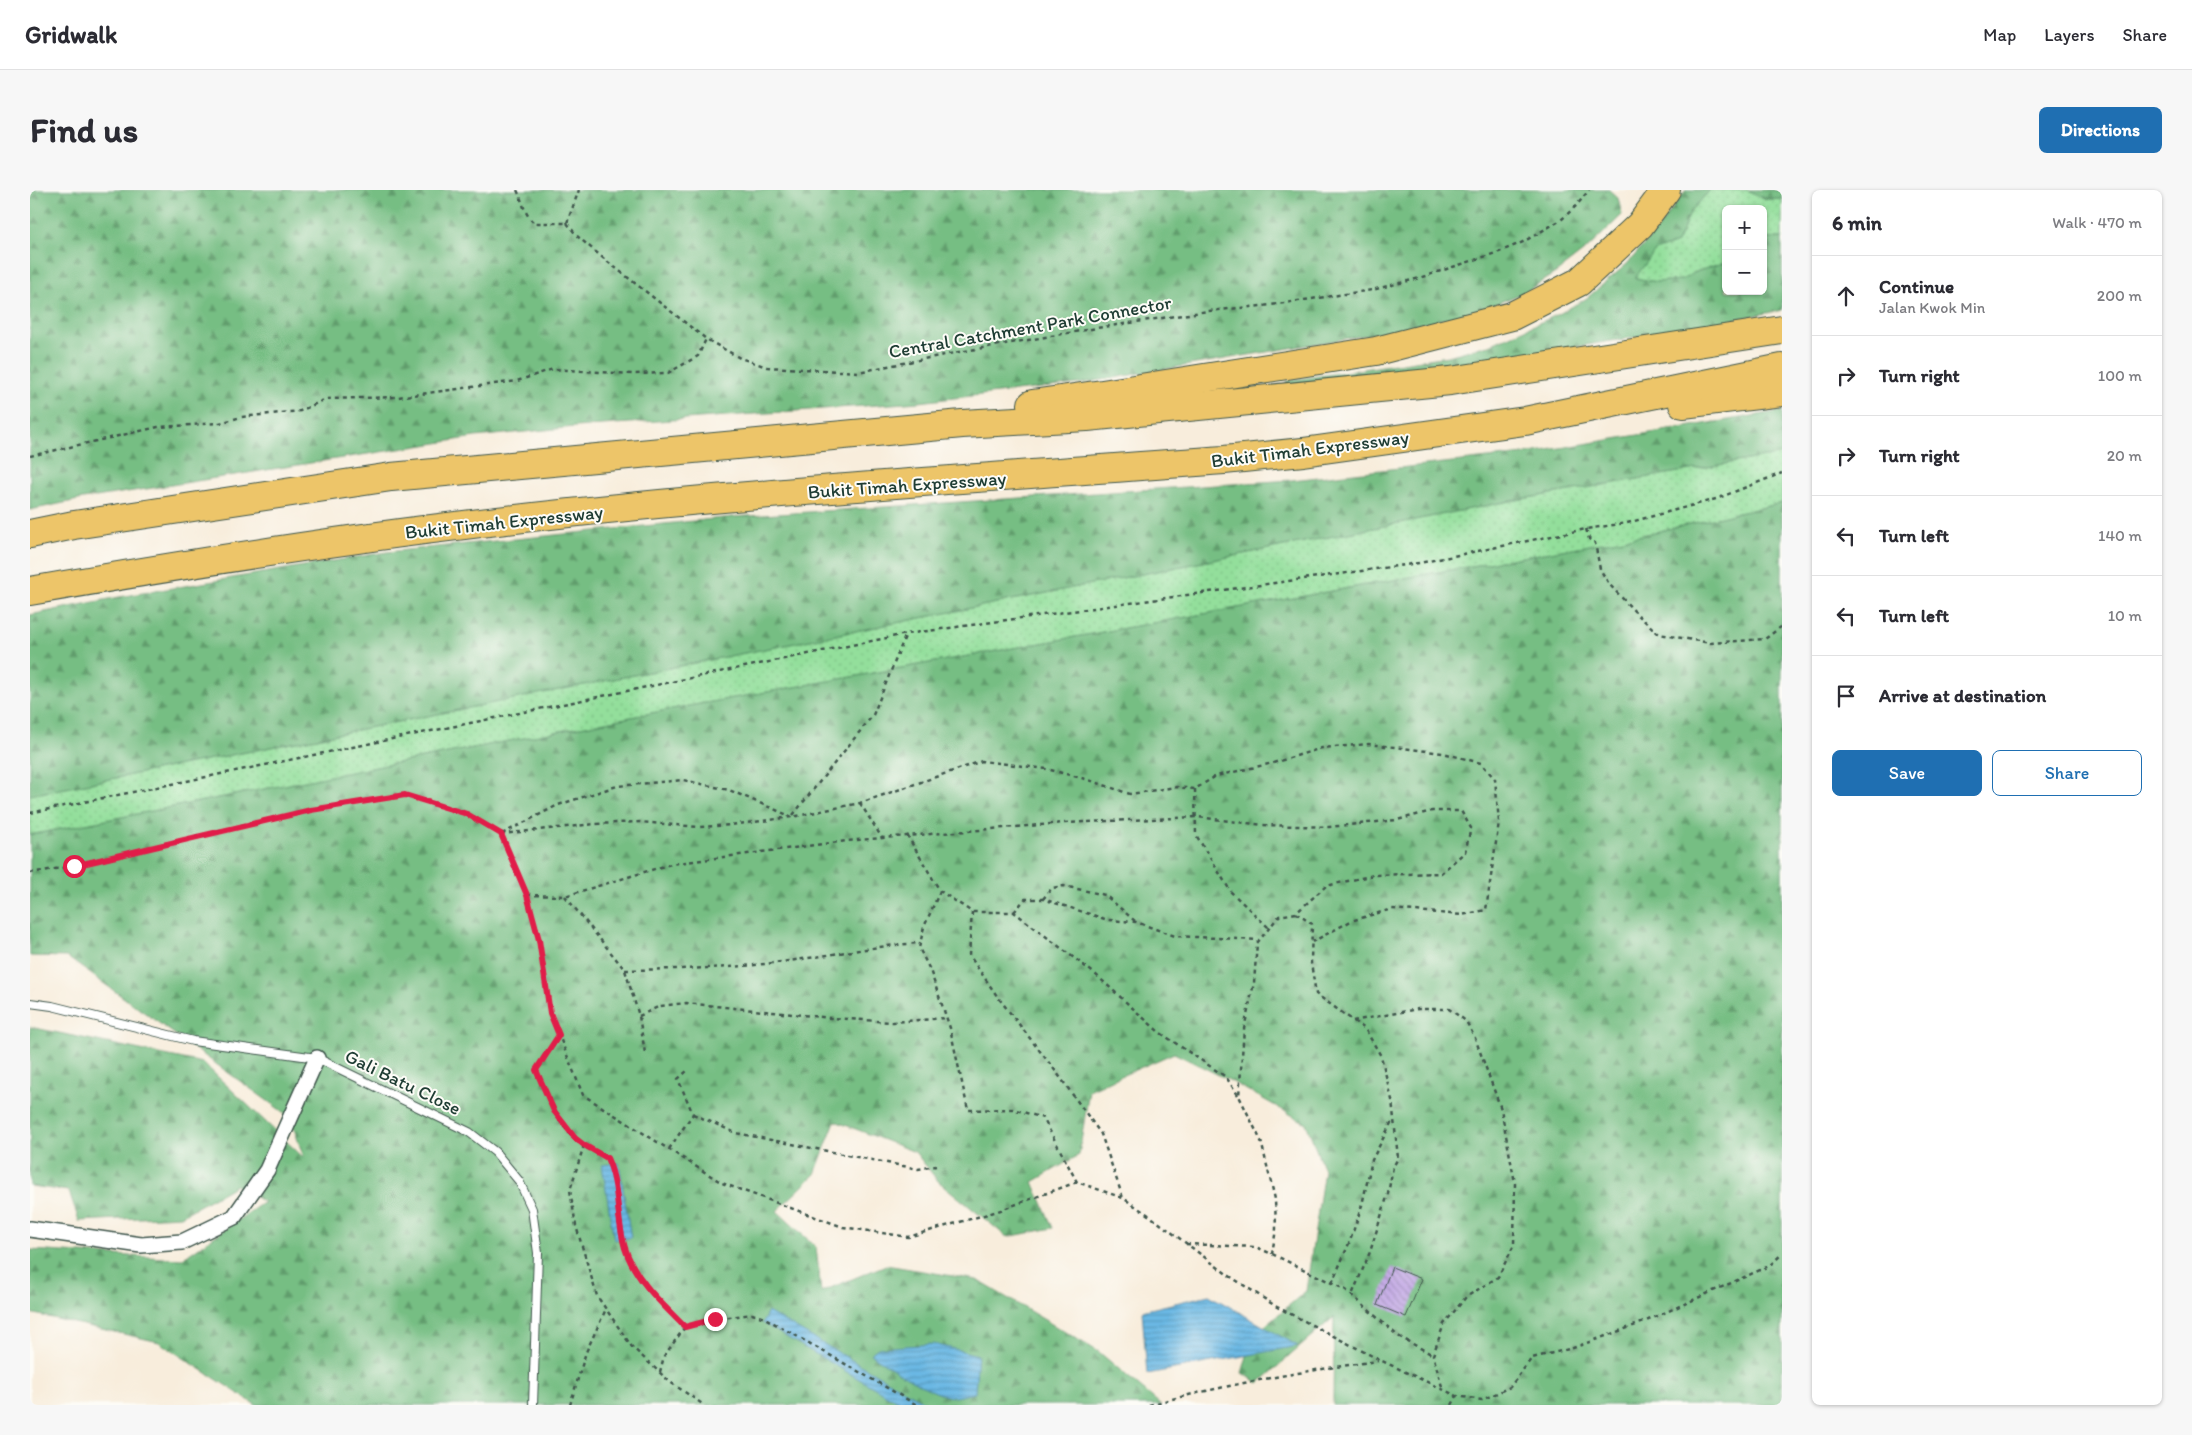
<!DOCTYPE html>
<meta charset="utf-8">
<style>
body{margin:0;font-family:Itim,sans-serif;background:#f7f7f7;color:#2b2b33}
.controls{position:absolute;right:15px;top:15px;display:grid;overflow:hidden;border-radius:8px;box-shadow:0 1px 4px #0004}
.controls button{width:45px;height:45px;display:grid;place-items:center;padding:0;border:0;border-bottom:1px solid #e1e1e2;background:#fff;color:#2b2b33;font:25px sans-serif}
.stop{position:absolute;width:15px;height:15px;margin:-11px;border:4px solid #e11d48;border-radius:50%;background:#fff}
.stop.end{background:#e11d48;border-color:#fff;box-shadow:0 1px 5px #0008}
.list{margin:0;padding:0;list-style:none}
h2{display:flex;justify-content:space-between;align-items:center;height:65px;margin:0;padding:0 20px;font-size:21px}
h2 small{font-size:16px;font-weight:400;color:#7c7c81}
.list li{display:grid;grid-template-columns:32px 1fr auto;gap:15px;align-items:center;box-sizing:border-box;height:80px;padding:0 20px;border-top:1px solid #e1e1e2}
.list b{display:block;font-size:19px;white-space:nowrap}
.list p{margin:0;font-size:16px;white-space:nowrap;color:#7c7c81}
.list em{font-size:16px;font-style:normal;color:#7c7c81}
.actions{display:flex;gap:10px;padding:15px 20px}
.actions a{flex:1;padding:11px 0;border:1px solid #1f6fb2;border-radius:8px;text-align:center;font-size:18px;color:#1f6fb2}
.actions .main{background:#1f6fb2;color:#fff}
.icon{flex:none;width:28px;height:28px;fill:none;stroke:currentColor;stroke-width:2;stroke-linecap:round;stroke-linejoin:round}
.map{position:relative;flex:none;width:1752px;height:1215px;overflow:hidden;border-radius:8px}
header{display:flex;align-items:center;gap:30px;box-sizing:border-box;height:70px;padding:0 25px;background:#fff;border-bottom:1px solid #e1e1e2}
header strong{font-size:24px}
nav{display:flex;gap:28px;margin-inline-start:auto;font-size:18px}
.intro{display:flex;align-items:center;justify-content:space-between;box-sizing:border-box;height:120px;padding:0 30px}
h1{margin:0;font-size:35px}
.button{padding:12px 22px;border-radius:8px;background:#1f6fb2;color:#fff;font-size:18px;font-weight:700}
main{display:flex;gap:30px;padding:0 30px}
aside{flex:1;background:#fff;border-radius:8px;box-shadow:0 1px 4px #0004}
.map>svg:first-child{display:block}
</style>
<header>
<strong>Gridwalk</strong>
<nav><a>Map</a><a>Layers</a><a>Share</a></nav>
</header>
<div class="intro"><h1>Find us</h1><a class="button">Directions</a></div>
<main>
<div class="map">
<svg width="1752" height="1215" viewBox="0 0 1752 1215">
<defs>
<pattern id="green-dots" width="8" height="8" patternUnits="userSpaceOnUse" patternTransform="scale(1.25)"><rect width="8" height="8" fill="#93df9b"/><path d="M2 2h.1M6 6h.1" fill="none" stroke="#7ec086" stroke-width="1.8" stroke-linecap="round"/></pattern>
<pattern id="forest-firs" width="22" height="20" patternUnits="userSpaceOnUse" patternTransform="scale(1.25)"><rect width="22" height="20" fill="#76be83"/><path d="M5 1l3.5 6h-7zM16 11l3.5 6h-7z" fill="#609c6c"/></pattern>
<pattern id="water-rules" width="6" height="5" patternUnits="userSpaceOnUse" patternTransform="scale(1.25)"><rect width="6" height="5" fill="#6ab8e4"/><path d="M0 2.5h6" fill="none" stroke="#5797ba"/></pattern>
<pattern id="building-back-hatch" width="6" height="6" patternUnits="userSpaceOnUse" patternTransform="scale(1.25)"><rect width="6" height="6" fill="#c0a4e4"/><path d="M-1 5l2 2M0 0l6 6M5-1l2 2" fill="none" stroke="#9b87ba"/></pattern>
</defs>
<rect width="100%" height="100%" fill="#fdfcf7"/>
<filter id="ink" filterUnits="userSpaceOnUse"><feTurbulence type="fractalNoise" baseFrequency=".02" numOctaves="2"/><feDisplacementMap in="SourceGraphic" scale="10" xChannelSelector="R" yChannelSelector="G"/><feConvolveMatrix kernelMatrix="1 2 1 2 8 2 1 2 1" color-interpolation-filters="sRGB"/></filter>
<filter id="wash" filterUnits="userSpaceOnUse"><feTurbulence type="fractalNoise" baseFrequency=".0096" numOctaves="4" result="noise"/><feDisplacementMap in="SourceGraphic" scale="20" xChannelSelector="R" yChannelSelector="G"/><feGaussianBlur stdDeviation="1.12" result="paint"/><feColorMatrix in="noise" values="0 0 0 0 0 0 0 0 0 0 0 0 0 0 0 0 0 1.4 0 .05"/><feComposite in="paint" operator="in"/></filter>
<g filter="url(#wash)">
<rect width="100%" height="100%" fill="#f8eddc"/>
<g fill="url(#green-dots)" stroke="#598e68">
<polygon points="1680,0 1717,0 1736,9 1752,9 1752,48 1733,49 1733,19 1696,19 1696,41 1690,48 1696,53 1696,75 1692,73 1663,83 1652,90 1627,92 1604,88 1625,61 1647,53 1661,21"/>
<polygon points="1752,264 1752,313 1599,348 642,519 0,645 0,605 1475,312"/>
</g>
<g fill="url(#forest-firs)" stroke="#4a7e5c">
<polygon points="0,0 1579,0 1588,8 1592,25 1558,58 1527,82 1495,102 1463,115 1423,127 1343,144 1047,194 889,212 545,237 445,247 53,309 0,320"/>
<polygon points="1656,0 1680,0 1661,21 1647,53 1625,61 1605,88 1627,92 1652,90 1663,83 1692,73 1696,75 1696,101 1733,101 1733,49 1752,48 1752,120 1650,140 1419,177 1257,196 1256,191 1418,166 1462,154 1529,124 1557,108 1597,74 1626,41"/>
<polygon points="1717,0 1752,0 1752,9 1736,9"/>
<polygon points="1752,221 1752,264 1475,312 0,605 0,425 89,407 357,362 703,327 1262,290 1494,264"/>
<polygon points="1752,313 1752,1215 1303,1215 1304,1127 1229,1193 1212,1183 1223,1146 1276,1101 1294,980 1276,933 1199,890 1144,863 1059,900 1049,965 1003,992 1023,1038 977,1047 908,991 885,962 805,931 785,984 747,1021 786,1057 791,1102 856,1075 947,1090 1069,1162 1131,1215 226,1215 129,1152 0,1123 0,1060 152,1069 234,1012 206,995 151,1026 49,1031 39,1001 0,996 0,837 173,873 274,968 260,927 37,767 0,766 0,645 642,519 1599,348"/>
</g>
<g fill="url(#water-rules)" stroke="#447a8c">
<polygon points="589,973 601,1048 584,1050 572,975"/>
<polygon points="1179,1105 1268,1156 1117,1184 1112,1121"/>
<polygon points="738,1122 900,1215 874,1215 732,1133"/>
<path d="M 904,1154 L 948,1165 L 945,1203 C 938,1204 932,1206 925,1207 C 906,1208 857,1175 840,1164 L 848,1158 Z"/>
</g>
<g id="blocks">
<polygon fill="url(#building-back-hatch)" points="1362,1077 1392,1089 1376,1127 1347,1115"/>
</g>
</g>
<g filter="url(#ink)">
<use href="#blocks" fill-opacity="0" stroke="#40574d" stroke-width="1"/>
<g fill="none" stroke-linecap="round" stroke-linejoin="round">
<defs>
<polyline id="lane" points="0,813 22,816 163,851 287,868 439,942 465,962 489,991 502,1019 508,1063 503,1215"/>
<polyline id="street" points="0,1039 111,1055 152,1052 204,1027 237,980 287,868"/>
<g id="highway">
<polyline points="1002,214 1072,204 1346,161 1482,126 1549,92 1610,35 1636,0"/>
<polyline points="1653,214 1752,202"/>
<polyline points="0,344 44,335 361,287 932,234 1057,227 1420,191 1752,140"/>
<path d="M 0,401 C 139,377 278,354 418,337 C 676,305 936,289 1194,270 L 1273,262 L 1495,231 L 1752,178"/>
</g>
</defs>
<use href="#lane" stroke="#40574d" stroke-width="10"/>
<use href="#street" stroke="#40574d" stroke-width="18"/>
<use href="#highway" stroke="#40574d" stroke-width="30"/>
<g stroke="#40574d" stroke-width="2.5" stroke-dasharray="4 4" stroke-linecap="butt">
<path d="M 487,0 C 494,14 493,22 504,33 L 537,33"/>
<polyline points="537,33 547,46 573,68 676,149 710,168 737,177 828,182 929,162 1067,138 1178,121 1241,115 1342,100 1386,89 1469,62 1493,52 1531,30 1547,15 1559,0"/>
<polyline points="537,33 549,0"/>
<polyline points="0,266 128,237 190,233 211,227 270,221 296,209 368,207 487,191 523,179 602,184 638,183 668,166 676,149"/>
<polyline points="1556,339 1559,349 1565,353 1570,379 1579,394 1607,424 1629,444 1680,453 1735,449 1752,436"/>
<polyline points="1165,599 1166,645 1201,702 1239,738"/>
<polyline points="830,613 852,648"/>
<polyline points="0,623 876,444 1389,373 1556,339 1597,333 1686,309 1752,283"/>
<polyline points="763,625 843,525 876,444"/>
<polyline points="471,644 497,705 509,750 520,823 553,905 692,993 813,1037 878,1047 968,1021 1047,992 1093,1008 1120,1026 1198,1085 1247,1117 1350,1170 1427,1206 1452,1210 1480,1197 1502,1168 1543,1158 1614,1132 1739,1076 1752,1064"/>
<polyline points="471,644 565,634 610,632 669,637 701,635 762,627 830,613 952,571 1017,579 1059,590 1100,604 1146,597 1165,599 1186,586 1243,573 1292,558 1339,554 1413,563 1451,573 1465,589 1469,632 1456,720 1432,725 1362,719 1321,731 1282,752"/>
<polyline points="472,644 528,615 587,596 653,590 699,600 760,626"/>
<polyline points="877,645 910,701 942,722 984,722 1065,784 1129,842 1196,887 1208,905"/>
<polyline points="0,683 44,676 281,620 375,605 437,624 471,644"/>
<polyline points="910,701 894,737 889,758 900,780 920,838 938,920 983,919 1013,928 1047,992"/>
<polyline points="497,705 535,706 641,674 816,651 1034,633 1167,627 1233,635 1299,637 1367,630 1402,621 1431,621 1441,638 1435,662 1411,683 1344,685 1296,696 1266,723 1249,726 1227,753 1224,793 1214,839 1209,906 1231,951 1245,1009 1246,1039 1242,1064"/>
<polyline points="535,706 595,780 609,826 615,863"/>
<polyline points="1013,709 1022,698 1034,696 1075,705 1105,731"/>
<polyline points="942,722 939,765 967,806 1027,883 1071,944 1093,1008"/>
<polyline points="984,722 995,709 1013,709 1078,730 1106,732 1145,746 1229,750"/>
<polyline points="1266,723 1282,734 1281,773 1286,804 1335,839 1351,866 1362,910 1368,968 1363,977 1358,1004 1340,1062 1322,1105"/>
<path d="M 595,780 C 644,779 694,779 743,773 C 793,767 841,756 890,753"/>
<polyline points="609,826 630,816 656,813 801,828 863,832 916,828"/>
<polyline points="1323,831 1388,819 1419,819 1436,831 1445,848 1471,919 1485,993 1484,1055 1468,1087 1436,1107 1414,1134 1403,1165 1413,1200"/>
<path d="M 529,845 L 506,880 C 518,907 529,937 553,955 C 560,960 569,963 577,968 C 590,996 586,1029 595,1058 C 605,1090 632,1114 655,1137"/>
<polyline points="663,924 706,943 888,979 906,976"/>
<polyline points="554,955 540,1000 546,1036 567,1106 602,1157 640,1192 674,1215"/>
<polyline points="639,959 663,924 648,889 658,880"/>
<polyline points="1156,1054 1226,1057 1242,1064 1316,1100 1368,1146 1403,1165"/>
<polyline points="1302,1093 1320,1051 1332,1015 1342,970 1362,931"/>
<polyline points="630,1182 634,1166 655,1137 685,1129 722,1124 735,1128 887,1215"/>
<polyline points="540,1215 556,1162 576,1119"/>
<path d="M 1119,1215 C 1194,1195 1272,1181 1348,1171"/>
<polyline points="1422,1215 1427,1206"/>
</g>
<use href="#lane" stroke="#fff" stroke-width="8"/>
<use href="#street" stroke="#fff" stroke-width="15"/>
<use href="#highway" stroke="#edc569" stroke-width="28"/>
</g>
</g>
<g fill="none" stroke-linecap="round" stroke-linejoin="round" filter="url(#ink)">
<path stroke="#e11d48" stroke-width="6" d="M 44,676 L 281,620 L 375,605 L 437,624 L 471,644 L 497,705 L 509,750 L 520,823 L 529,845 L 506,880 L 524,921 L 545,948 L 554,955 L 577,968 C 590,996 586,1029 595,1058 C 605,1090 632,1114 655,1137 L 685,1129"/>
</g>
<g text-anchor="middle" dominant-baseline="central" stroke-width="4" stroke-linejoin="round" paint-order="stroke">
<g font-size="19" fill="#1f3d34" stroke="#fdfcf7">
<text transform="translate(1000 137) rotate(-10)">Central Catchment Park Connector</text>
<text transform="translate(1280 259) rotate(-7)">Bukit Timah Expressway</text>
<text transform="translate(877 295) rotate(-4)">Bukit Timah Expressway</text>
<text transform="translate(474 332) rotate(-6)">Bukit Timah Expressway</text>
<text transform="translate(373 892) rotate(26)">Gali Batu Close</text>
</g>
</g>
</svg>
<div class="controls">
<button>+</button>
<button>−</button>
</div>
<div class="stop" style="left:44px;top:676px"></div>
<div class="stop end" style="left:685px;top:1129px"></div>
</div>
<aside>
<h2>6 min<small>Walk · 470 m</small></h2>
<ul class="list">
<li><svg class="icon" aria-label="ahead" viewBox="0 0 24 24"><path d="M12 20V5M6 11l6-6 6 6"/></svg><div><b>Continue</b><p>Jalan Kwok Min</p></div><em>200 m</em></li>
<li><svg class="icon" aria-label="right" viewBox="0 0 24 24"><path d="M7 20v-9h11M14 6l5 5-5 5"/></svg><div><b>Turn right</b></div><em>100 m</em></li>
<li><svg class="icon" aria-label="right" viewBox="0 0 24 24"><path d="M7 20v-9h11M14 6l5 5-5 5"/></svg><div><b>Turn right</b></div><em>20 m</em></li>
<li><svg class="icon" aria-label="left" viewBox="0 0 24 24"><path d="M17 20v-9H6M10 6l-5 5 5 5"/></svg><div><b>Turn left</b></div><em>140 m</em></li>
<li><svg class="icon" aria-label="left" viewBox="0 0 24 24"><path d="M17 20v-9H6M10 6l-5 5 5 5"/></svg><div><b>Turn left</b></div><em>10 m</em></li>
<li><svg class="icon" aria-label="arrive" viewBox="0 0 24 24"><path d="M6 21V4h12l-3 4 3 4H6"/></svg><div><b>Arrive at destination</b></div></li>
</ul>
<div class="actions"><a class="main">Save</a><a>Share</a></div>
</aside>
</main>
